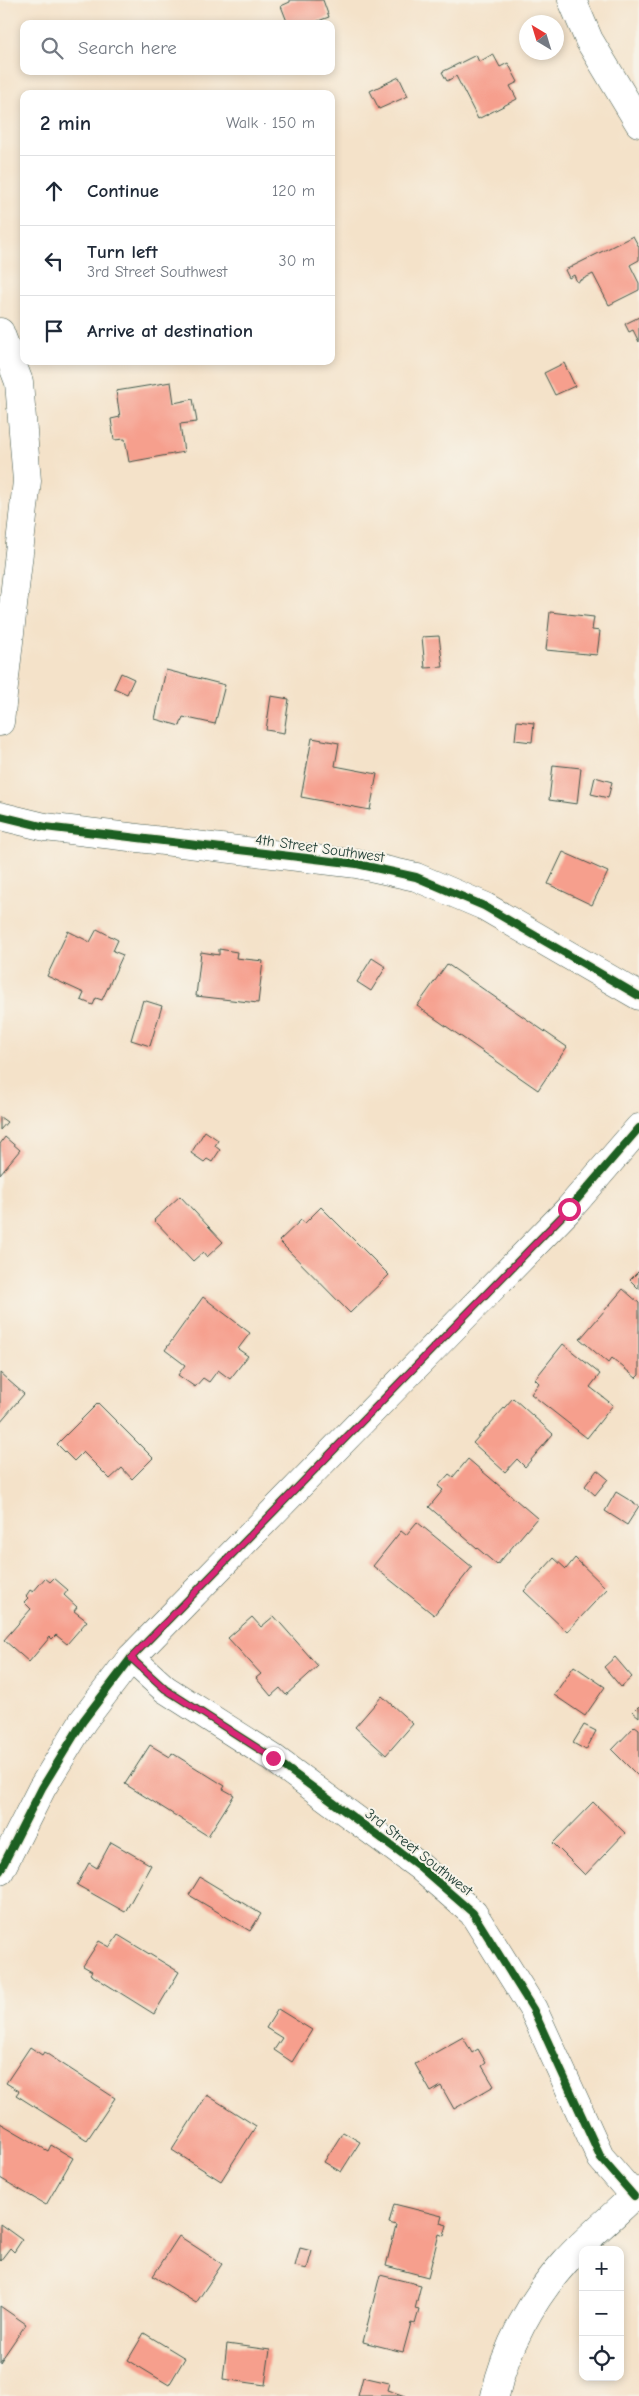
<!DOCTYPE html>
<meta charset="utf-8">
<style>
:root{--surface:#fff;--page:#f6f6f7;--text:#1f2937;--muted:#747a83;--line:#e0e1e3}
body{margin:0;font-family:"Comic Neue",sans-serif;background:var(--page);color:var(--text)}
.controls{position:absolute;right:15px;bottom:15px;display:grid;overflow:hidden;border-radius:10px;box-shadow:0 2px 8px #0003}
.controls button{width:45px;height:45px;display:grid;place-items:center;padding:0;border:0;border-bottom:1px solid var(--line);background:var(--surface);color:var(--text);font:25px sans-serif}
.compass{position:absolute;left:519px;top:15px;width:45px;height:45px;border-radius:50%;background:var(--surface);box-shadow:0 2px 8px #0003;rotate:322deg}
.stop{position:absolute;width:15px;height:15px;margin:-11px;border:4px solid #db2777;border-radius:50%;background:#fff}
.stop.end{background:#db2777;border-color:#fff;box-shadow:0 1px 5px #0008}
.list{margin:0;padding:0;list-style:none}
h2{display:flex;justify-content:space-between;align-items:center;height:65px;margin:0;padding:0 20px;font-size:21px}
h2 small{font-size:16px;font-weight:400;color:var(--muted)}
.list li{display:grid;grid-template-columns:32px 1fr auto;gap:15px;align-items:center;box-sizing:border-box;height:70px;padding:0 20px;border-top:1px solid var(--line)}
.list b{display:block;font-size:19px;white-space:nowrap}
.list p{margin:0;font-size:16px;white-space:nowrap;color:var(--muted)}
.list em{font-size:16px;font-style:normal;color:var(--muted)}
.icon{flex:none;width:28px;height:28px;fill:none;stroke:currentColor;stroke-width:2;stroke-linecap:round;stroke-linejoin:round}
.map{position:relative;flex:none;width:639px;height:2396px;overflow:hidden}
.search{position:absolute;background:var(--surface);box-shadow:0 2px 8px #0003;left:20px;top:20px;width:315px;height:55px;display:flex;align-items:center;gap:12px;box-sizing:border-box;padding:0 18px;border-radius:10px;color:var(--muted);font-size:19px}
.panel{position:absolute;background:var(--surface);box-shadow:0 2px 8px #0003;left:20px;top:90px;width:315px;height:275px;border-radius:10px}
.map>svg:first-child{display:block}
.building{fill:#f69f8d}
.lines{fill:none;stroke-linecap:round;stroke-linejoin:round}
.minor-casing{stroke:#3f564a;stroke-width:29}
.minor{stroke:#fff;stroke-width:28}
.cycleway-casing{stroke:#f7f3e8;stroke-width:11}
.cycleway{stroke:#1b5e20;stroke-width:8}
.route{stroke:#db2777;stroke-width:6}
.labels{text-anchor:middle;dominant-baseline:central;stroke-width:4;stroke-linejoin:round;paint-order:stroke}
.street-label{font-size:15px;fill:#1f3d34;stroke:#f7f3e8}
</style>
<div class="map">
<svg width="639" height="2396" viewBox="0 0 639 2396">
<rect width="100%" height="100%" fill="#f7f3e8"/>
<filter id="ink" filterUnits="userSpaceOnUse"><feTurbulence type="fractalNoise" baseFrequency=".02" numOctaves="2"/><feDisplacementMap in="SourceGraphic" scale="10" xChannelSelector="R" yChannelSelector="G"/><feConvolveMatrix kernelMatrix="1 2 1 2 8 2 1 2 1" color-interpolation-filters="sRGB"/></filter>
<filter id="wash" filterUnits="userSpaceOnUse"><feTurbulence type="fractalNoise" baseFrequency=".0096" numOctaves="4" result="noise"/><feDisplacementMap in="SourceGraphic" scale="20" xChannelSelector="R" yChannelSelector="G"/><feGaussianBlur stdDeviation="1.12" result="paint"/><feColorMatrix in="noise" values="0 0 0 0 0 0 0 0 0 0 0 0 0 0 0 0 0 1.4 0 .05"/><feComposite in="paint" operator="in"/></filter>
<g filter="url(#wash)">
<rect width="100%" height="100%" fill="#f4e2c9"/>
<g id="blocks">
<g class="building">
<polygon points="290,0 323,0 329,17 310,24 288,24 281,6 290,2"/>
<polygon points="493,54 500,67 508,63 518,82 510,86 517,99 478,119 456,76 447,81 442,72 476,55 479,62"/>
<polygon points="399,77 408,96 379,109 370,91"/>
<polygon points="633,236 639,247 639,260 630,265 639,283 639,290 609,305 593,274 577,282 574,275 569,278 565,270"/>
<polygon points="639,317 639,342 633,330 629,332 625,324"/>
<polygon points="564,363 575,386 555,395 544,373"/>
<polygon points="171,382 174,403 193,399 197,422 180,424 184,452 129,462 125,439 114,440 111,419 120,417 116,391"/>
<polygon points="550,612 594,617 592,630 600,631 597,655 546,650"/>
<polygon points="439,636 443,667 425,668 422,637"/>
<polygon points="166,670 225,685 215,724 183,717 180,726 155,719"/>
<polygon points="121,673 134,679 127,694 114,688"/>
<polygon points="271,696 289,699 284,733 266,730"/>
<polygon points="517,721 534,723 532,742 515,740"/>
<polygon points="312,738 339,743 335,766 377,774 370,810 301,797"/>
<polygon points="553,765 581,768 577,804 549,800"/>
<polygon points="595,777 612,782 608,798 591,794"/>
<polygon points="563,852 608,872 592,905 548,884"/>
<polygon points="97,929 118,940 113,951 123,955 102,1000 96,998 93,1005 81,1000 84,993 47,976 68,931 90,942"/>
<polygon points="219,949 237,952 236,958 263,961 258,1003 196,996 201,952 219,955"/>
<polygon points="372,958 386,967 371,991 357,982"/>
<polygon points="447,964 567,1047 538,1090 417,1006"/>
<polygon points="143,1000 162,1006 150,1046 131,1040"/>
<polygon points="0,1117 7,1122 0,1130"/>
<polygon points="205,1131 218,1140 215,1146 220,1150 212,1162 207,1159 204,1162 191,1153"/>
<polygon points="5,1137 20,1150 0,1174 0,1144"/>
<polygon points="180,1196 223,1242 207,1257 203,1252 193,1261 154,1220"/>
<polygon points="321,1207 389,1275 350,1313 279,1241 301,1220 305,1223"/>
<polygon points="639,1271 639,1289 630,1280"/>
<polygon points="623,1289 639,1303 639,1375 636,1378 612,1358 608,1363 580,1339"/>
<polygon points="203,1297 250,1333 238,1349 248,1356 230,1379 218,1370 209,1382 203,1378 195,1387 178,1375 185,1365 165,1350"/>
<polygon points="563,1344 600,1374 590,1387 613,1405 587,1438 531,1394 539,1383 535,1379"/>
<polygon points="0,1373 24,1394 0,1422"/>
<polygon points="513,1398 553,1434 525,1467 517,1459 505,1472 473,1443"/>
<polygon points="98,1403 153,1458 132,1479 122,1468 110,1479 83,1452 74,1461 57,1444"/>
<polygon points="468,1459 537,1518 497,1565 429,1507 443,1490 438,1486 449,1474 453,1477"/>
<polygon points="597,1470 608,1479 595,1495 585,1486"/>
<polygon points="616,1492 639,1506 627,1525 605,1511"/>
<polygon points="417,1522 472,1567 434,1615 373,1566 401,1531 406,1535"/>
<polygon points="554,1558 566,1569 575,1558 607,1589 567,1632 524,1591"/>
<polygon points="45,1578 50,1582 54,1578 68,1590 64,1595 77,1607 74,1611 87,1621 67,1644 56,1635 52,1639 50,1637 29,1662 4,1640 31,1609 24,1602 28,1598 26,1596 30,1590 33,1592"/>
<polygon points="274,1616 318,1666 286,1695 280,1688 271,1696 256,1678 261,1674 228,1638 252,1617 261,1627"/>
<polygon points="615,1657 632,1677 621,1687 604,1667"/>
<polygon points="574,1666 605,1687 585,1716 554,1695"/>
<polygon points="382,1696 413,1724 386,1755 355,1727"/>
<polygon points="639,1706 639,1717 633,1712"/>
<polygon points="584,1725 596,1731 586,1750 573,1743"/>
<polygon points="635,1726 639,1729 639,1777 612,1750"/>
<polygon points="150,1745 170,1757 172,1753 225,1786 223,1789 234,1795 208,1836 125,1784"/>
<polygon points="593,1802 625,1833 585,1875 553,1843"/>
<polygon points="111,1842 151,1865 125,1912 77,1885 89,1863 97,1868"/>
<polygon points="200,1877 261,1914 250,1931 189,1895"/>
<polygon points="118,1935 179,1972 154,2014 90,1974 92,1971 83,1966 99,1941 110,1947"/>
<polygon points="278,2009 312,2030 292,2062 274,2050 282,2038 266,2028"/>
<polygon points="463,2037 472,2053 478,2049 486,2063 482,2066 494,2086 454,2109 441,2086 431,2092 415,2064"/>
<polygon points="30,2047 42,2055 44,2052 115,2098 87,2140 16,2095 19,2091 6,2083"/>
<polygon points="207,2095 256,2126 221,2181 172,2150"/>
<polygon points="0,2123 48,2151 51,2145 73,2158 46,2205 0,2178"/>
<polygon points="343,2132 360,2142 341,2172 324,2162"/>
<polygon points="394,2204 442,2216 440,2223 447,2225 444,2236 439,2234 428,2277 386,2266 396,2225 389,2223"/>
<polygon points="0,2224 22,2240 14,2252 10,2248 0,2261"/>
<polygon points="179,2236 222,2264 196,2303 153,2276"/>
<polygon points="300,2248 312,2251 307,2269 295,2266"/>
<polygon points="380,2275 421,2285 415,2309 419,2310 415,2324 411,2323 403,2352 363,2342"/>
<polygon points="0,2306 26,2324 0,2362"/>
<polygon points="144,2333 185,2358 169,2385 128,2360"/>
<polygon points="227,2344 270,2350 265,2385 223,2379"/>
<polygon points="363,2377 389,2383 387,2390 405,2396 358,2396"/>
</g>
</g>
</g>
<g filter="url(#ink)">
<use href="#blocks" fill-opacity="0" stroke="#3f564a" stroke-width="1"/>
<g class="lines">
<g class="minor-casing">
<g id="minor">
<polyline points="572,0 589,40 639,123"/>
<polyline points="0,332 19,382 27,481 0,722"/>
<polyline points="0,816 45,827 357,864 416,877 484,906 639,996"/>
<polyline points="131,1658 165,1689 273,1758 419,1866 473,1913 533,2009 601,2158 634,2196"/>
<polyline points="0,1871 42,1788 83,1721 131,1658 569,1209 639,1128"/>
<path d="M495 2396C505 2348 532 2299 565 2262 587 2237 615 2215 639 2191"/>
</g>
</g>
<use href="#minor" class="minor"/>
<g class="cycleway-casing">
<g id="cycleway">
<polyline points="0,816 45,827 357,864 416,877 484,906 639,996"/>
<polyline points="131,1658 165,1689 273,1758 419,1866 473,1913 533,2009 601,2158 634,2196"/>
<polyline points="0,1871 42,1788 83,1721 131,1658 569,1209 639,1128"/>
</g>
</g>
<use href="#cycleway" class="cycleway"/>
</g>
</g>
<g class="lines" filter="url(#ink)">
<polyline class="route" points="273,1758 165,1689 131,1658 569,1209"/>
</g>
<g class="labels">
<g class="street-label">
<text transform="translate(320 848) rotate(8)">4th Street Southwest</text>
<text transform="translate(419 1852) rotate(38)">3rd Street Southwest</text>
</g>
</g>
</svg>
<div class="controls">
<button>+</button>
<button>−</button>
<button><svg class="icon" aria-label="locate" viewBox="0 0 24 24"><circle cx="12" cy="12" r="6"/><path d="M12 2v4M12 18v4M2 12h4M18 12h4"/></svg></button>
</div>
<svg class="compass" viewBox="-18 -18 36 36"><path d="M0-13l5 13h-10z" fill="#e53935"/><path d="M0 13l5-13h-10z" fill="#747a83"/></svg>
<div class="stop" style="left:569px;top:1209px"></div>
<div class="stop end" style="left:273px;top:1758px"></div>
<div class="search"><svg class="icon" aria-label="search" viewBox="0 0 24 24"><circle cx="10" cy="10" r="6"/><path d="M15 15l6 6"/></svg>Search here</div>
<section class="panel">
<h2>2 min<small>Walk · 150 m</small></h2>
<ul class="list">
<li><svg class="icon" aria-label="ahead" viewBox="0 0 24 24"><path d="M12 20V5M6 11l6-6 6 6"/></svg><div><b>Continue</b></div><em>120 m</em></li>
<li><svg class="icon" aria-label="left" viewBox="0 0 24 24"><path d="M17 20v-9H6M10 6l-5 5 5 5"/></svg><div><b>Turn left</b><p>3rd Street Southwest</p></div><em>30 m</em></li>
<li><svg class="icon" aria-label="arrive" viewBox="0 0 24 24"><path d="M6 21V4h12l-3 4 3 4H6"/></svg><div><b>Arrive at destination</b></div></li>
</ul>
</section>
</div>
